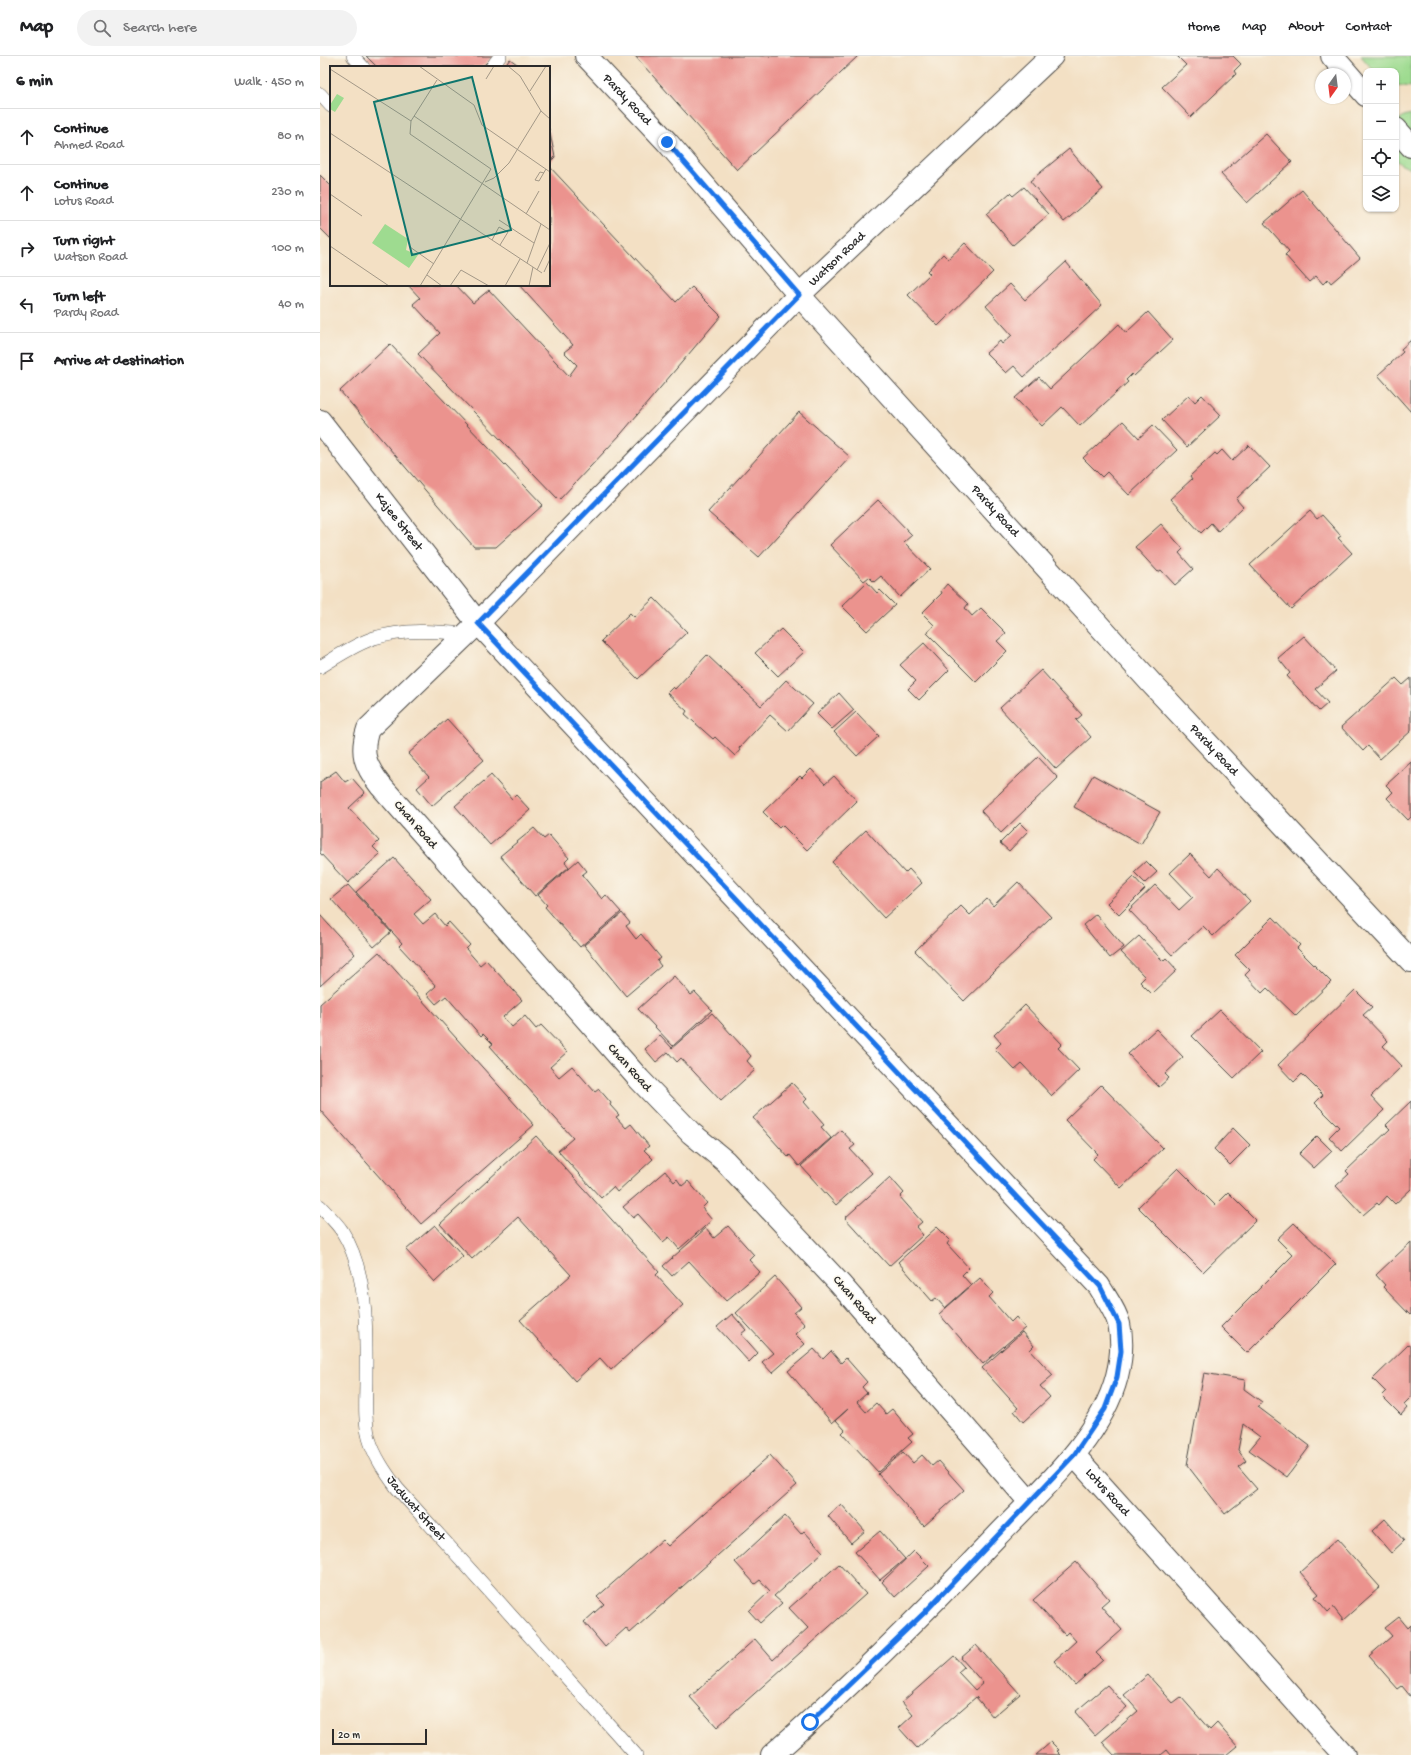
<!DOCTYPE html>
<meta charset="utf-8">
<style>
:root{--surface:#fff;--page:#f2f2f2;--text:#202124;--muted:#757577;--line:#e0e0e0}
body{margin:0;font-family:"Gochi Hand",sans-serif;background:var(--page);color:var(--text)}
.controls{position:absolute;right:12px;top:12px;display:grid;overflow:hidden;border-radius:8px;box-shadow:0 1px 3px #0004}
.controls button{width:36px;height:36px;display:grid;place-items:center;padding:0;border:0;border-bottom:1px solid var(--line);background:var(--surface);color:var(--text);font:20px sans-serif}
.compass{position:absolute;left:995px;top:12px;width:36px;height:36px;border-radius:50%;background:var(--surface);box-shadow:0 1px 3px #0004;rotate:194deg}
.scale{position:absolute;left:12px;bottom:10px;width:95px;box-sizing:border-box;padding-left:4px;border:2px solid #2b2b2b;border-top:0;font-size:11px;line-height:14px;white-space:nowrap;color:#2b2b2b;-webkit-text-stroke:3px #fbf7ec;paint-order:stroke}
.stop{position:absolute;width:12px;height:12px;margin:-9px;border:3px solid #1a73e8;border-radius:50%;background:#fff}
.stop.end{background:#1a73e8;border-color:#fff;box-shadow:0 1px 4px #0008}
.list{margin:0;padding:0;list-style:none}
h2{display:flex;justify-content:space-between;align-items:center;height:52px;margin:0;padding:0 16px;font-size:17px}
h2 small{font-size:13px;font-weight:400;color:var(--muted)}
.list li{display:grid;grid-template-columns:26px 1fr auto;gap:12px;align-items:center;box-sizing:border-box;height:56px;padding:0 16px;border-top:1px solid var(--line)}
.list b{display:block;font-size:15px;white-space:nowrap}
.list p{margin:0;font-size:13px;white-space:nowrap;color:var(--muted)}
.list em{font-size:13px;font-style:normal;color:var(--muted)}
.icon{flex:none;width:22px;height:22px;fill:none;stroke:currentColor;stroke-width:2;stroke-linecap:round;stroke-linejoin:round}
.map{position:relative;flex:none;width:1091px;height:1699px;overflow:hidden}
header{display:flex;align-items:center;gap:24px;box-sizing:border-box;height:56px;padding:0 20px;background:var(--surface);border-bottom:1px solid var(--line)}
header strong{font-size:19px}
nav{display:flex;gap:22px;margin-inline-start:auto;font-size:14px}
.search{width:280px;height:36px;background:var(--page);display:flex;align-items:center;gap:10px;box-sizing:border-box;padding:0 14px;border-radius:22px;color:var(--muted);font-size:15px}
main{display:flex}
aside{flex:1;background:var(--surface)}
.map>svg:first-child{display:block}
.green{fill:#9edb90;stroke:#64835e}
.building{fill:#eb938e}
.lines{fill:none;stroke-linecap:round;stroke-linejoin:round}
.service-casing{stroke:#494642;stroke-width:14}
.minor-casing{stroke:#494642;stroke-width:24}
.service{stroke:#fff;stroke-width:13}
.minor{stroke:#fff;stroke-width:22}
.route{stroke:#1a73e8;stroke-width:5}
.labels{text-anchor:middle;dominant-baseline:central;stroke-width:3;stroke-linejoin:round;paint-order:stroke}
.street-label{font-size:13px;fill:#2b2b2b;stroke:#fbf7ec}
.inset-road{fill:none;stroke:#a39887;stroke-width:1}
.view{fill:#0f766e;fill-opacity:0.15;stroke:#0f766e;stroke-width:2}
.inset-edge{fill:none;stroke:#2b2b2b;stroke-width:2}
</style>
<header>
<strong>Map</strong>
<div class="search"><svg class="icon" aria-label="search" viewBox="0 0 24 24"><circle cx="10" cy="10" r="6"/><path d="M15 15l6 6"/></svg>Search here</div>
<nav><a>Home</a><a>Map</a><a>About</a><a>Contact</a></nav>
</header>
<main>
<aside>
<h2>6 min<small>Walk · 450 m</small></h2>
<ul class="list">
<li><svg class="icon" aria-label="ahead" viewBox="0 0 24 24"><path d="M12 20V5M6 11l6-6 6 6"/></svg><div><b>Continue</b><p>Ahmed Road</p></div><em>80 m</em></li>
<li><svg class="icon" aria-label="ahead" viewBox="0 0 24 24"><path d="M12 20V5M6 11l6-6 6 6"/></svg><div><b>Continue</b><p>Lotus Road</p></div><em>230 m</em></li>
<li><svg class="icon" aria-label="right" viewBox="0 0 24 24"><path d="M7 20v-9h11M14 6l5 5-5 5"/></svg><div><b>Turn right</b><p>Watson Road</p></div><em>100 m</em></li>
<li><svg class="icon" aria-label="left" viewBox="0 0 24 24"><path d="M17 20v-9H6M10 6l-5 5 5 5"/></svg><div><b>Turn left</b><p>Pardy Road</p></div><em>40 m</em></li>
<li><svg class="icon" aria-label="arrive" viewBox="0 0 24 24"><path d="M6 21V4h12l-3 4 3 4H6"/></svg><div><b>Arrive at destination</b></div></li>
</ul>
</aside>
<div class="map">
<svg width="1091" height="1699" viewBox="0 0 1091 1699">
<rect width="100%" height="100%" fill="#fbf7ec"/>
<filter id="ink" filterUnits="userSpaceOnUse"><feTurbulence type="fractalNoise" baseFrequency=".025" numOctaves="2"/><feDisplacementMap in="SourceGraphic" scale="8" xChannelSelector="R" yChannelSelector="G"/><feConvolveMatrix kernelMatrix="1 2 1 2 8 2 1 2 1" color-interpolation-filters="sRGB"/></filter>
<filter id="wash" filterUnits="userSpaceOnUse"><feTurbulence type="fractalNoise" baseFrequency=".012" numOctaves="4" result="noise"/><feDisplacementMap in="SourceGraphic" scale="16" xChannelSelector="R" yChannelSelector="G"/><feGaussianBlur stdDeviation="0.9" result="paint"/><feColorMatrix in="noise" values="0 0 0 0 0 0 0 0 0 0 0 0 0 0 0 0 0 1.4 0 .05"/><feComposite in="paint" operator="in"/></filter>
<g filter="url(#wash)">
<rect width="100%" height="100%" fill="#f3e0c4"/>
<g class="green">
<polygon points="1041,0 1091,0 1091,31 1076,29 1076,15 1054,15"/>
<polygon points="1091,58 1091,113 1082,109 1076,104 1076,66 1084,60"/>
</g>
<g id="blocks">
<g class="building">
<polygon points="46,0 173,0 162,11 57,11"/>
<polygon points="315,0 538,0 417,114"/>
<polygon points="857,0 913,0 921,8 914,15 916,18 871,61 842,31 866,9"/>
<polygon points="190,3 201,11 184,11"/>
<polygon points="229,73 235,101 229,107"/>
<polygon points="946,78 972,106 927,147 901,118"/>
<polygon points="749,93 783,133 744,166 710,125"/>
<polygon points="229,110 356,246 372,231 401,260 301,378 239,444 98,298 120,277 93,248 100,242 88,229 136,229 153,247 169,234 249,320 257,309 244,296 253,289 199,229 229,229"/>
<polygon points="0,119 11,130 11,183 0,172"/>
<polygon points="704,131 729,158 693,189 666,158 690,137 693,140"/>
<polygon points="982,134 1040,202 1011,227 1008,223 1003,228 996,220 989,226 965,199 969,195 944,167"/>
<polygon points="645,187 673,216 618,270 588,239 610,218 607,215 623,198 628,203"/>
<polygon points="746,206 782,249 704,321 694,310 686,317 666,297 680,285 682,288 692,279 666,250 690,228 705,244"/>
<polygon points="828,256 853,284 814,320 812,318 806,324 808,326 760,370 742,351 722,370 695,342 719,321 730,333 799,268 806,277"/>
<polygon points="1091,284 1091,356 1058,319 1083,296 1081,293"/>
<polygon points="70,288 223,449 176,491 154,491 20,335"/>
<polygon points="869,339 875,346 882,339 901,359 867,391 842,364"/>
<polygon points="479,356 530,401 439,501 388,456"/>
<polygon points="803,365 819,382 833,369 857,394 809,439 787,416 782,421 763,402"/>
<polygon points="929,389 950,411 916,443 923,451 898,475 891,467 881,477 850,443 872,423 870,420 895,397 897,399 902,394 912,405"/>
<polygon points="558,444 592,479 584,486 610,513 580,541 561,520 554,526 549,521 544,525 510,489"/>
<polygon points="990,455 997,463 1002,459 1021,480 1018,482 1032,497 971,553 930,509"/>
<polygon points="841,468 863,493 859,497 873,513 855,529 841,514 838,516 815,491"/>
<polygon points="547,526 557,537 560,534 575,549 547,575 522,550"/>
<polygon points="627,528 648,548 645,552 652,560 661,552 686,577 677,585 687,595 656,626 607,577 614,569 602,557 622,537 621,535"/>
<polygon points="334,542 367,576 318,623 281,585 310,557 314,561"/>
<polygon points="461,573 484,596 458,620 435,597"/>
<polygon points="984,580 1016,615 995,633 1008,647 999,655 967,620 970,617 958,602"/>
<polygon points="604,587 629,614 599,644 588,633 596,625 580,609"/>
<polygon points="387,599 441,650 466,624 493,648 468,675 450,659 419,692 420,694 415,700 395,681 393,683 365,658 367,655 347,637 353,631 355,633"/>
<polygon points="721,614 762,659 756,664 771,681 736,713 680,652"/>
<polygon points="1076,622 1083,629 1091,622 1091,675 1060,703 1048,690 1043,695 1021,671"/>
<polygon points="519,637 534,654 512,673 497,658"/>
<polygon points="536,656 559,680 537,700 514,676"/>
<polygon points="127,663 164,704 112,750 97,732 109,721 88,698"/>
<polygon points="718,701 738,722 681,777 661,755"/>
<polygon points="1091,706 1091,761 1088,764 1067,742 1073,736 1066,729"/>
<polygon points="491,713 505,728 514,720 537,745 487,794 462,769 459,772 443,756 480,720 482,722"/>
<polygon points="16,715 25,726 32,722 45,737 29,752 59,785 53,791 60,798 28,827 0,797 0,726"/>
<polygon points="171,719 192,743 196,739 210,754 170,789 135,750"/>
<polygon points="773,719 840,756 821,788 754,751"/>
<polygon points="700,767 708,775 689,795 680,787"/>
<polygon points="214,772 224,783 229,779 249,802 245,806 249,811 215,840 180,800"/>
<polygon points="546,774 585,817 589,813 602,827 564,862 512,806"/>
<polygon points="870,798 891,820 898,812 930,845 893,880 883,870 852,899 809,854 835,829 859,854 873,841 850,817"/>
<polygon points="74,802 111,843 94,858 103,868 115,858 125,870 129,866 150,889 146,893 160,909 166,904 202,944 183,961 192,971 205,960 216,973 221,969 247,996 230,1011 239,1021 252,1010 275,1036 279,1033 291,1047 290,1049 299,1059 296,1061 306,1072 311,1068 329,1090 324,1094 333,1103 297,1136 293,1131 281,1142 238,1095 253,1082 170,990 173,988 163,978 161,980 126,940 116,948 107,938 116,930 79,890 82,887 36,836"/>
<polygon points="258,804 267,815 262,819 282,843 286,839 301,856 260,891 225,851 227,849 218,839"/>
<polygon points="826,805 837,816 825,827 814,816"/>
<polygon points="814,821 825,833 799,859 787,847"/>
<polygon points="698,826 731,861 644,945 595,895 641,850 650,859 667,843 673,850"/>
<polygon points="28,829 71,876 54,891 11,843"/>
<polygon points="302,857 310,867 306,870 316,883 321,878 341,902 337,905 341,910 306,940 264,889"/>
<polygon points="776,858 804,891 790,902 763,869"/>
<polygon points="0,859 35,898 0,930"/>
<polygon points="953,861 980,889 977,892 1011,926 976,960 947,932 942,937 925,919 930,914 915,899"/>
<polygon points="819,880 843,905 846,902 857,914 832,938 820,926 825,921 801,896"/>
<polygon points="59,896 214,1069 101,1168 0,1054 0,948"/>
<polygon points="354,920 371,939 375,936 392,954 353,990 318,953"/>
<polygon points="1035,934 1052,951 1043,959 1068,985 1063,990 1082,1010 1051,1040 1064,1054 1022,1095 1009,1081 1019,1071 995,1047 1003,1039 982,1018 974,1026 958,1009"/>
<polygon points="705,949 742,988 738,992 759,1014 732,1040 702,1008 695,1014 675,993 681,987 674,979"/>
<polygon points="900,954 941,996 914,1022 872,980"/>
<polygon points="392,957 431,1000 427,1005 435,1014 401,1045 361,1002 357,1006 348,996 336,1006 325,993 340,979 352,992"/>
<polygon points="836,973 863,1001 845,1018 849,1022 839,1031 808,998"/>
<polygon points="472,1027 487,1043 484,1046 504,1069 501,1071 511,1082 479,1110 470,1099 468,1101 433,1062"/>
<polygon points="781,1029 843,1092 801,1132 773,1103 778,1098 745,1064"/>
<polygon points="1091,1045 1091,1133 1075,1148 1067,1140 1059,1149 1057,1147 1043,1159 1016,1130 1029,1118 1026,1115 1070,1073 1066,1069"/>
<polygon points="913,1072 930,1089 910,1109 894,1093"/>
<polygon points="521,1074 535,1089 530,1093 552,1117 516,1149 481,1110"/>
<polygon points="216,1080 339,1216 336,1219 363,1249 291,1314 280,1302 255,1325 200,1264 251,1219 198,1161 152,1203 120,1168"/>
<polygon points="997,1080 1012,1095 994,1112 979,1098"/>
<polygon points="858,1112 895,1149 908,1136 936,1164 883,1216 818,1151"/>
<polygon points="345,1115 354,1126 357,1123 362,1130 368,1125 387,1147 382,1152 392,1164 359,1193 349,1181 343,1186 318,1158 313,1162 303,1151"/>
<polygon points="570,1121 584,1137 580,1141 602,1166 596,1171 603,1179 569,1210 525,1162"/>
<polygon points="974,1167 1016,1208 927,1297 901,1271 973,1199 957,1183"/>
<polygon points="115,1169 143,1200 115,1226 86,1194"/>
<polygon points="408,1170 434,1199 429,1204 440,1216 406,1245 369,1205 352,1220 343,1210 386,1172 394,1182"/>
<polygon points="617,1171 630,1184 627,1188 649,1212 642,1219 651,1229 625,1252 616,1242 612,1245 578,1206"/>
<polygon points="1091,1186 1091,1258 1090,1259 1063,1231 1065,1229 1056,1219"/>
<polygon points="455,1221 481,1251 474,1257 485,1269 475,1278 485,1288 452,1317 442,1306 453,1297 416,1257"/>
<polygon points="660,1222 673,1237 669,1241 691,1266 696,1261 705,1272 663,1308 619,1258"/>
<polygon points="412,1258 426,1274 421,1278 438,1297 429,1306 397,1271"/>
<polygon points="702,1276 714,1290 710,1294 733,1319 720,1330 730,1341 703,1366 694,1355 698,1352 662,1312"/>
<polygon points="1088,1289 1091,1291 1091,1341 1084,1348 1087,1352 1081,1359 1062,1340 1066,1336 1053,1323"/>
<polygon points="494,1293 503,1303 511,1295 521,1307 526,1302 547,1326 542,1331 547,1337 537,1346 546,1356 556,1347 566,1358 572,1353 593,1378 588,1382 592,1386 558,1416 522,1377 525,1374 516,1364 528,1353 512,1367 468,1315"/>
<polygon points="884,1317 925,1324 924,1333 942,1346 938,1351 990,1390 967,1421 929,1394 940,1381 923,1368 918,1394 926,1405 918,1411 937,1433 905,1458 867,1409"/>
<polygon points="583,1396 593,1407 602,1399 612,1410 618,1405 644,1434 604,1470 558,1418"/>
<polygon points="450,1399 477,1429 310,1577 306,1572 285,1591 264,1566 284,1548 277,1541 342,1484 348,1490"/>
<polygon points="521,1448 545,1475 531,1487 508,1460"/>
<polygon points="465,1460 481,1478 484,1475 503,1496 454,1540 462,1547 440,1567 429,1555 450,1535 440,1524 435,1528 415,1506"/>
<polygon points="1065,1463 1084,1485 1071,1497 1052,1475"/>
<polygon points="560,1475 585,1503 560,1524 535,1496"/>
<polygon points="1017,1483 1060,1531 1023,1564 1013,1551 1008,1556 995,1541 999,1538 980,1516"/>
<polygon points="594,1495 609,1510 575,1541 562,1526"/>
<polygon points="756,1506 789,1543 781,1550 802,1574 776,1597 783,1604 755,1629 734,1605 756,1585 748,1576 745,1579 713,1544"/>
<polygon points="519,1508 546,1538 397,1671 370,1641 435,1583 453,1604 488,1572 469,1552"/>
<polygon points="1079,1561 1088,1572 1091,1569 1091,1641 1082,1630 1078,1633 1049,1600 1072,1580 1065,1572"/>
<polygon points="656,1589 700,1638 673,1661 656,1641 597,1692 579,1672 593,1659 582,1646 634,1600 644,1611 638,1616 655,1634 663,1627 641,1602"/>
<polygon points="828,1619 853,1647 861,1641 890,1674 897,1667 917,1690 906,1699 851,1699 847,1694 841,1699 794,1699 782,1686 818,1655 804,1639"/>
<polygon points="787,1629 807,1651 775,1679 755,1656"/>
<polygon points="731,1686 739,1694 737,1695 741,1699 716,1699"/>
</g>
</g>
</g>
<g filter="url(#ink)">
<use href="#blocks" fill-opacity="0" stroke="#494642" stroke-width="1"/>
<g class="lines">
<g class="service-casing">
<g id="service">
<polyline points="33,0 43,11"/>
<polyline points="172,11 180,0"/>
<polyline points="0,38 11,50"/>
<path d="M0 611C17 601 35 588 54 582 84 573 115 575 145 578"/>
<path id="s1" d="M0 1150C7 1158 16 1166 22 1175 49 1218 46 1275 46 1324 46 1342 44 1364 49 1382 54 1400 66 1417 77 1432L316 1699"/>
</g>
</g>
<g class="minor-casing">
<g id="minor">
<path id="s2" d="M266 0 347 86 479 239 832 628 1091 905"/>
<polyline points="1012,0 1046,39"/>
<polyline points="1076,73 1091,90"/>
<path id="s3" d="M0 365 158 567 779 1230C786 1242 796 1255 799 1268 803 1285 801 1304 797 1320 781 1383 720 1435 677 1480 605 1556 531 1630 452 1699"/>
<path id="s4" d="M754 1399 1024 1699"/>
<path id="s5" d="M710 1446 520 1228 405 1105 371 1077 319 1023 60 729C45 709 40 697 48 673L158 567 479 239 732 0"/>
</g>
</g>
<use href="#service" class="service"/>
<use href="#minor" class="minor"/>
</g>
</g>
<g class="lines" filter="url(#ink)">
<polyline class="route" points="347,86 479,239 158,567 780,1230 799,1268 801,1295 797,1321 785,1353 754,1399 604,1557 490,1666"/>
</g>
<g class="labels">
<g class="street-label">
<text stroke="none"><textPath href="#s2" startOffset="60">Pardy Road</textPath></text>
<text stroke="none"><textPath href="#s5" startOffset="1693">Watson Road</textPath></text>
<text stroke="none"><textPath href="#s2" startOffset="612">Pardy Road</textPath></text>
<text stroke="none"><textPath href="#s3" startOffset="128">Kajee Street</textPath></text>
<text stroke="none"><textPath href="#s2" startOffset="936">Pardy Road</textPath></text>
<text transform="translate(95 769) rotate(49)">Chan Road</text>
<text transform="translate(309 1012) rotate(48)">Chan Road</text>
<text transform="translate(534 1244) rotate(49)">Chan Road</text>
<text stroke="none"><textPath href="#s4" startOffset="50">Lotus Road</textPath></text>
<text stroke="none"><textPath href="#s1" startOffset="330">Jadwat Street</textPath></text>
</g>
</g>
<g transform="translate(10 10)">
<rect width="220" height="220" fill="#f3e0c4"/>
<path d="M7 28 14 32 5 46 0 43V39ZM55 158 78 173 76 184 88 189 79 202 42 177Z" fill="#9edb90"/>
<path class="inset-road" d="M89 0 144 39 152 59 220 106M178 0 190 10 211 45 220 53M0 3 81 55M156 13 164 0M107 14 81 55 80 68 220 164M200 25 216 0M84 50 161 103 90 220M0 67 212 207M214 107 210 106 205 114 209 115 216 103M155 116 164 112 179 97 211 45M0 128 32 150M196 148 209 125M169 154 204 177M162 174 169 161 178 166 170 179M0 180 59 220M80 181 104 198M197 197 211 158M207 204 220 177M214 206 220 193M97 209 112 220M120 220 131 204 159 220M175 220 190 193M199 220 203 201"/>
<path class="view" d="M142 11 181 164 82 189 44 36Z"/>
<rect width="220" height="220" class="inset-edge"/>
</g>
</svg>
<div class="controls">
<button>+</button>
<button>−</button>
<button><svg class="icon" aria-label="locate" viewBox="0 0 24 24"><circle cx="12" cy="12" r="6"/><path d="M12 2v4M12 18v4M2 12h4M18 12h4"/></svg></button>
<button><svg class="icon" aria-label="layers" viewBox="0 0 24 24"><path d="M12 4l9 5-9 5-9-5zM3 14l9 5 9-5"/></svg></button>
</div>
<svg class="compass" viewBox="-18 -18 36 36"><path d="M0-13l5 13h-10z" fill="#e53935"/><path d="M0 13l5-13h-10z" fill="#757577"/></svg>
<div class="scale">20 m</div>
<div class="stop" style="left:490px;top:1666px"></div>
<div class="stop end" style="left:347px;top:86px"></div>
</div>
</main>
